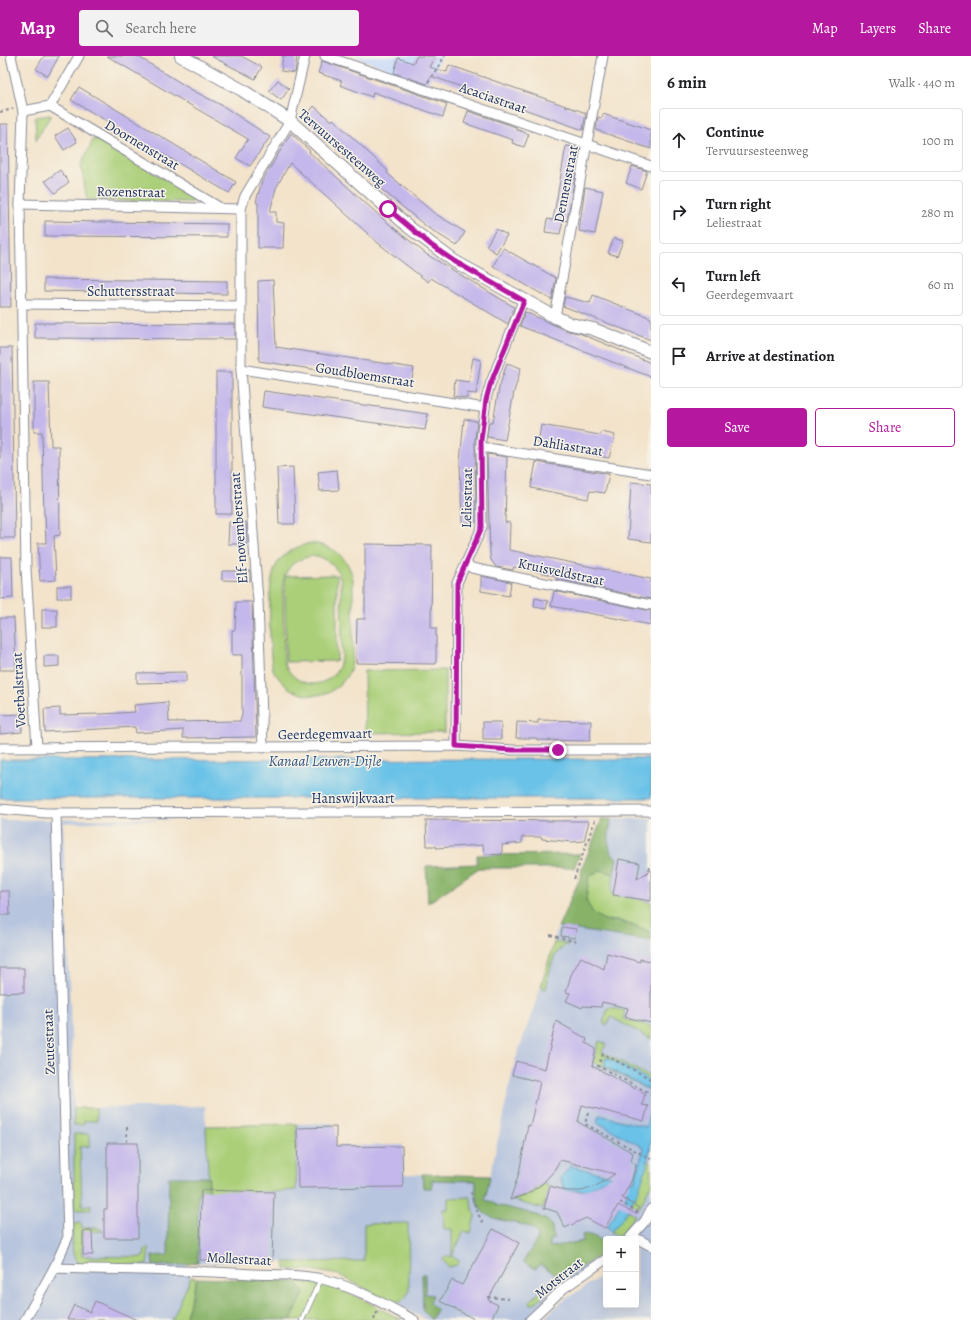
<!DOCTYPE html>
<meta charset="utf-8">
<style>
:root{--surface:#fff;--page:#f2f2f2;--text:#202124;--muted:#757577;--line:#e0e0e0;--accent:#b5179e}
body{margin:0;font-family:Alegreya,serif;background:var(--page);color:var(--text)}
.controls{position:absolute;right:12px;bottom:12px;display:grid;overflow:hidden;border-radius:4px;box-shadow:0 4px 16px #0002}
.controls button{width:36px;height:36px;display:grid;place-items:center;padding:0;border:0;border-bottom:1px solid var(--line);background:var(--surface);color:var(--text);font:20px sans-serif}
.stop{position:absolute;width:12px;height:12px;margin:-9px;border:3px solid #b5179e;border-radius:50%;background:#fff}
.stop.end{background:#b5179e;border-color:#fff;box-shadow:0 1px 4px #0008}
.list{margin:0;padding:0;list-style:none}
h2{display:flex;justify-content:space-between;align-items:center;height:52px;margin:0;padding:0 16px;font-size:17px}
h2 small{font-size:13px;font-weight:400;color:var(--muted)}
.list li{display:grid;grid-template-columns:26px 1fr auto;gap:12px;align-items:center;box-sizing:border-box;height:64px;margin:0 8px 8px;padding:0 8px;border:1px solid var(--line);border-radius:4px}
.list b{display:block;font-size:15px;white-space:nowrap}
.list p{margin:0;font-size:13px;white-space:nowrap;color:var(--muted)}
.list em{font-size:13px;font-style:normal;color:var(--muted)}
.actions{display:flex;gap:8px;padding:12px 16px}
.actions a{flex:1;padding:9px 0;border:1px solid var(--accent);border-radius:4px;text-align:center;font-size:14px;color:var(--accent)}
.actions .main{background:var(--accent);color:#fff}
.icon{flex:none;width:22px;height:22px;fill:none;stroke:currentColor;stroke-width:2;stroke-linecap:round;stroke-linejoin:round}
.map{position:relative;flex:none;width:651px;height:1264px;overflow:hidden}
header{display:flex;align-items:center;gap:24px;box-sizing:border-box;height:56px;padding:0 20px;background:var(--accent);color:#fff}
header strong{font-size:19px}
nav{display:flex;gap:22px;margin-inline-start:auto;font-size:14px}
.search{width:280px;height:36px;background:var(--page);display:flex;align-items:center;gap:10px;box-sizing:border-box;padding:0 14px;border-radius:4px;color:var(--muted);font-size:15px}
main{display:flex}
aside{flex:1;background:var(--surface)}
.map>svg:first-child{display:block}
.built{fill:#cadcf9}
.industrial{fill:#b7c5de}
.green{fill:#aacf78;stroke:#627f6b;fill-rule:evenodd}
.forest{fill:#87b268;stroke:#517063}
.water{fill:#6bc2e8;stroke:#4378a3}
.building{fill:#c4b7eb}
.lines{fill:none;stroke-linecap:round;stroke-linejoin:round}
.lane-casing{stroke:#878994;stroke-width:6}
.street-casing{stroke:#878994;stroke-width:11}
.secondary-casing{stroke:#878994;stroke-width:14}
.path{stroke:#878994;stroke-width:2;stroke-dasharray:3 3;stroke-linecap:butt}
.lane{stroke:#fff;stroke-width:4.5}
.street{stroke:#fff;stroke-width:9}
.secondary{stroke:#fff;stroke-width:12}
.route{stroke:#b5179e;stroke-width:5}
.labels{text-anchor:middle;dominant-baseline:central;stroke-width:3;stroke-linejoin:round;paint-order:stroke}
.street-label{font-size:14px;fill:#1b2f5e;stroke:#f7f3e8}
.water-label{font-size:15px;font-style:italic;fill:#2f5480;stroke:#f7f3e8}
</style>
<header>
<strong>Map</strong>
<div class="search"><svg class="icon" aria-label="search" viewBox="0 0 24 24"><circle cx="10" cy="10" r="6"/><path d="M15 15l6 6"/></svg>Search here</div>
<nav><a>Map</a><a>Layers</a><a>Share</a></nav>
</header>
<main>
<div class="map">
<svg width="651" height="1264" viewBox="0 0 651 1264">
<rect width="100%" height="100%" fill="#f7f3e8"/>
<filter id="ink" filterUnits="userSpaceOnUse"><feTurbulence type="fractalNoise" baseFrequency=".025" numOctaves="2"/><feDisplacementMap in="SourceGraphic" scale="8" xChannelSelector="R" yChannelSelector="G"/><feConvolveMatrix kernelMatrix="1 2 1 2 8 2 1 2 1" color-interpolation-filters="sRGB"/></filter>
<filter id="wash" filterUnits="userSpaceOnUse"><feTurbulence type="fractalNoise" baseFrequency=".012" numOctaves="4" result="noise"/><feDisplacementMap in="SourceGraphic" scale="16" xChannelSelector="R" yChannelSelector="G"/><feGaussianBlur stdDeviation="0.9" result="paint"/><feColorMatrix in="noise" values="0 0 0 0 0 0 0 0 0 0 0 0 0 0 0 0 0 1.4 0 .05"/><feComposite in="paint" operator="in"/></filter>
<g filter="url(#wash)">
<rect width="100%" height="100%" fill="#f3e3ca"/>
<polygon class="built" points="353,0 442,0 436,11 438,11 428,27"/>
<polygon class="industrial" points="224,762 63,767 74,1052 205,1050 206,1070 333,1067 334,1090 403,1089 404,1118 490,1120 515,1005 536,945 558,871 581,820 582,812 602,763 651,762 651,1264 542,1264 560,1247 606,1217 606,1249 636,1249 636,1183 606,1183 606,1198 526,1264 426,1264 393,1247 401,1246 409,1234 407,1167 364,1168 364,1205 187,1207 185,1209 191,1221 172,1264 0,1264 0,764"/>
<g class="green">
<polygon points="51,59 36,84 35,61"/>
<polygon points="94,82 192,139 191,146 87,144 81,109"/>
<path d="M310 487C332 489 348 500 353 523V600C352 607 351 614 347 620 331 646 294 645 278 621 276 619 274 616 273 613 269 604 269 540 271 528 272 522 274 513 277 508 285 495 297 491 310 487ZM318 500C330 505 338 512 341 524L342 602C340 605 340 610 338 613 322 637 293 630 284 606L283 528C285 509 300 500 318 500Z"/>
<polygon points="337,519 337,605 286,606 285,520"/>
<polygon points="445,614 445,676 365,677 364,615"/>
<path d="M600 814 614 818 611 837 651 846V875L648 877 647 874C637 871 627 867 617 864 613 864 609 865 605 864 582 856 585 839 589 820Z"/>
<path d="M554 886 570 888C551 892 550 917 546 933L541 931Z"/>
<polygon points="611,951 625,955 623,963 651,970 651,983 611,961 606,969 603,967 608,952"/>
<polygon points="599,985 606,988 602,996 651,1021 651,1025 607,1001 604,1010 651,1035 593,1006"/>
<polygon points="74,1052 96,1052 97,1065 84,1065 84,1069 74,1069"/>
<polygon points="297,1068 296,1134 274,1136 209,1136 206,1070"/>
<polygon points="74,1078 90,1078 90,1090 80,1091 82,1150 91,1149 91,1154 74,1154"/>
<polygon points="648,1104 651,1106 651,1128 639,1153 630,1148 640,1130"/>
<polygon points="544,1128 550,1131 543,1153 512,1144 525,1140"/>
<polygon points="470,1141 475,1160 471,1177 464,1175 452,1200 460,1206 457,1209 448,1211 443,1204 444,1201 452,1200 452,1173 444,1173 443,1153 448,1153 448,1142"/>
<polygon points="627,1154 635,1159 620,1181 611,1176"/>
<path d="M81 1167 82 1172H99L103 1175 82 1176V1200L144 1201 145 1193H149L147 1209 83 1210C68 1205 73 1181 73 1168Z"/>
<path d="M408 1167 409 1234C406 1243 403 1245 393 1247L339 1219 316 1215 285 1213 284 1206 364 1205V1168Z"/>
<polygon points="558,1220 562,1223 534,1248 531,1248 529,1245"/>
<polygon points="191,1221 197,1222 185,1264 172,1264"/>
<polygon points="296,1225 331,1230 356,1240 402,1264 291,1264 304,1237"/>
</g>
<g class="forest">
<path d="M602 763H611C610 776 604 795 617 802L614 818 600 814 589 820 586 845 594 858 603 863 607 865H618L647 874 648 877 651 875V885L558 871 581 820 582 812Z"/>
<polygon points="580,798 574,812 479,812 428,847 426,810 477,808 477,799"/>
<path d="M422 1118 490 1120 485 1144 493 1146 496 1149C508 1152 543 1158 550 1167 553 1172 553 1178 553 1183L549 1184 550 1191 583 1185 582 1178C593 1179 598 1181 606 1189V1196L562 1223 540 1208 536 1213 523 1206 538 1182C538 1161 487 1172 478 1149 475 1141 476 1133 476 1125L432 1124V1132H423Z"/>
<polygon points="169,1121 209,1121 209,1136 198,1137 198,1206 185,1209 153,1210 152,1200 168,1199"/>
<polygon points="422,1218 425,1218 425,1238 433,1239 430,1247 437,1254 431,1264 423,1254"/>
<polygon points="197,1222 296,1225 304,1237 291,1264 185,1264"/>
</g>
<g class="water">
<polygon points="651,703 651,742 0,742 0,704"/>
<polygon points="606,1001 651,1025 651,1035 604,1010"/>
<path d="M651 1052C651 1063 651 1075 651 1086 648 1117 634 1151 612 1175L607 1171 628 1136 606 1123 588 1134 566 1135 560 1122 571 1110 634 1126 644 1092 597 1066 599 1059 646 1071Z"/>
</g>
<g id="blocks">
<g class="building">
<polygon points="44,0 59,0 48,20 36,13"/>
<polygon points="107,0 137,0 192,34 223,50 270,81 250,110 236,102 248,83"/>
<polygon points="211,0 241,0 262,11 255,23"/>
<polygon points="283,0 297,0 295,17 281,15"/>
<polygon points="417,0 435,0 429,11 447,16 449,9 586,57 583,74 431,20 427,28 394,17 398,2 413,7"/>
<polygon points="322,5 447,48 443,61 373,36 372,41 340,29 342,25 318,17"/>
<polygon points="278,24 289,33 281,44 269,35"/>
<polygon points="79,31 236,126 229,137 71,44"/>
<polygon points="314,50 331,65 333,63 388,115 387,117 434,157 465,176 457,190 427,171 381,133 305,62"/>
<polygon points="468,55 516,71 515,73 529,78 524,91 512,87 513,84 464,67"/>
<polygon points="603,58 651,74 651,93 596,74 598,61 602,62"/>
<polygon points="0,68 8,68 11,251 0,251"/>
<polygon points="68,72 77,86 64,94 55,80"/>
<polygon points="291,77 310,95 309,96 382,162 426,198 514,251 508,268 431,222 428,226 378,187 290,107 276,132 270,156 276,156 276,166 284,167 283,192 258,192 258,147 256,146 262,125"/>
<polygon points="566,90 580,92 567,165 563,164 560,178 545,176 547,163 553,164"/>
<polygon points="632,110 647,115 641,133 626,127"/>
<polygon points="60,114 69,126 55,137 45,125"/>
<polygon points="585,131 603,135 595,178 579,175"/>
<polygon points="45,165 227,168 227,181 45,180"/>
<polygon points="496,173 507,179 496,197 486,190"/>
<polygon points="614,182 623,185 617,200 608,197"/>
<polygon points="503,192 556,222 552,244 493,210"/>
<polygon points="44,223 227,225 227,238 44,235"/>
<polygon points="273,224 276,291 414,312 411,328 259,305 258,225"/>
<polygon points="593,239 651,262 651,284 563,250 565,241 590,247"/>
<polygon points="525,256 568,275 579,277 651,307 651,321 520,270"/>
<polygon points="35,267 235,268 235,283 35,282"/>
<polygon points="0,292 12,292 15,482 0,482"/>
<polygon points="473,302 481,304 476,338 467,337 467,342 453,340 455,324 469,326"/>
<polygon points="507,307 521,312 514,336 505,384 487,381 489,366 493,366 499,332"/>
<rect x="216" y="316" width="16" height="142"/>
<polygon points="34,326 49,326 51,390 59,390 60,479 54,480 56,524 40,525 38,487 46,487 45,459 44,459 42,376 34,376"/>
<polygon points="264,335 428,358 425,374 262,351"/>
<polygon points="464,363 477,365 475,384 476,466 462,467 460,406"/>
<polygon points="541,369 600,379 601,376 615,379 609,402 538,388"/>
<polygon points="487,398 507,401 505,466 510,467 509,494 651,523 651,543 556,523 557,520 534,515 514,511 513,514 496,511 491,504 490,499"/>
<polygon points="536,406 609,418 605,437 590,435 588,443 531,432"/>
<polygon points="293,411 295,468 279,468 277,412"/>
<polygon points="337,414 339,434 320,435 318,416"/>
<polygon points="631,426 651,428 651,486 628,483"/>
<polygon points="229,466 246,466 247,488 228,488"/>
<polygon points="365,488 432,489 431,572 436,572 436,608 356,607 357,563 365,563"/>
<polygon points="0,501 12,501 13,542 0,543"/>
<polygon points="222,515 250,515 250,525 222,524"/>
<polygon points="481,520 511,526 509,540 481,535"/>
<rect x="57" y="530" width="14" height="12"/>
<polygon points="554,535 651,555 651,569 551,550"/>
<polygon points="535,542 548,545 546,553 534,551"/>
<polygon points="236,546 252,546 256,681 183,682 183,674 136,677 135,671 45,676 44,653 60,652 60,659 101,658 135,656 134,649 168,646 169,666 240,665 242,659 242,599 232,599 232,574 235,574"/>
<rect x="42" y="553" width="15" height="18"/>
<polygon points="0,562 14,562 16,614 0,614"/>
<polygon points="44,600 59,600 59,610 44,611"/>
<polygon points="186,616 186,626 137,627 137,617"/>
<polygon points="21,658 22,676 0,678 0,659"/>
<polygon points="538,664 591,665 590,685 537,684 537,682 516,682 517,666 538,667"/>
<rect x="483" y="666" width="18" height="17"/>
<polygon points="426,764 575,765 589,765 584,785 573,786 542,783 542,781 522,781 522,787 502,789 502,799 484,798 483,789 436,792 436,790 427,790"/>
<polygon points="619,803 640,807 637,823 651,814 651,845 613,839"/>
<polygon points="0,835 9,835 10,859 0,859"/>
<polygon points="562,871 576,873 575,882 561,880"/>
<polygon points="607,897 640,906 640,903 651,905 651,967 625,961 628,952 602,946 601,951 583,950 582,952 566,945 570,937 566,936 571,919 581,901 604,913"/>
<polygon points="0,912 24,912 24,936 0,937"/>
<polygon points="556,965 587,983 586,987 596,993 592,1010 645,1038 642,1049 648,1050 644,1065 582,1049 578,1066 633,1097 631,1106 636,1108 632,1124 622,1142 639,1152 636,1158 618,1149 605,1172 586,1162 565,1172 557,1156 544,1152 550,1130 567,1135 582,1135 596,1130 615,1118 560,1104 553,1116 542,1128 526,1139 510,1144 519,1117 528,1069 530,1070 540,1026 512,1019 516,1005 545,1013"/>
<polygon points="336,1071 336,1091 402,1090 403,1131 298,1132 297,1072"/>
<polygon points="107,1087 138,1087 138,1182 104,1182 104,1153 107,1153"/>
<polygon points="201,1134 274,1136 272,1205 200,1204"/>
<polygon points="493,1173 519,1187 488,1244 498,1249 491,1264 476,1264 440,1245 452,1224 462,1229"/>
<polygon points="83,1175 92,1175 93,1199 83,1199"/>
<polygon points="95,1245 137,1264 67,1264 74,1249 90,1256"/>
</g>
</g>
</g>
<g filter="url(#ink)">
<use href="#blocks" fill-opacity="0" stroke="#878994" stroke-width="1"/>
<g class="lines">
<g class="lane-casing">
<polyline id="lane" points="302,1264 321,1223"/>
</g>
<g class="street-casing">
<g id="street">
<polyline points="11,0 23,55 20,148 26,513 37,692"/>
<polyline points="325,0 651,110"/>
<polyline points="50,50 219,151"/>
<polyline points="23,55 50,50 79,0"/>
<polyline points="20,148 241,153"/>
<polyline points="22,248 240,250"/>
<polyline points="555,261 603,0"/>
<polyline points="241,313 485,352"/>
<polyline points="481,391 651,418"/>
<polyline points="466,508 472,512 651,549"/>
<polyline points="456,690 457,527 482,471 481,384 486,343 490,329 523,245"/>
<polyline points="0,692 456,690 512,694 651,694"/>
<polyline points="263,692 258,545 241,313 241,153 245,140 290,65 305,0"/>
<polyline points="0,753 46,757 651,755"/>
<polyline points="632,1180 651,1190"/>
<polyline points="629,1183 645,1165 651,1153"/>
<path d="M54 1212C120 1214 187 1214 252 1218 275 1219 300 1218 322 1223 355 1231 384 1248 414 1264"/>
<polyline points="25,1264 54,1212 68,1181 56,757"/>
<polyline points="530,1264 564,1232 606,1203"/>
</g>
</g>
<g class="secondary-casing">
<polyline id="secondary" points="181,0 242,34 290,65 410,172 454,205 555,261 571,268 593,273 651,296"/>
</g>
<g class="path">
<polyline points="428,26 445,0"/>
<polyline points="0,56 13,53"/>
<polyline points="649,814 651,808"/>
<polyline points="574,823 595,764"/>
<polyline points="550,879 578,886"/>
<polyline points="651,1023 603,998 598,1010 651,1038"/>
<polyline points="588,1057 585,1068 651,1103"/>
<polyline points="127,1071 127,1087"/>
<polyline points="471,1136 478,1158 484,1168"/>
<polyline points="620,1146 639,1157"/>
<polyline points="488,1241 509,1243"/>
<polyline points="374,1264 377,1256"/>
</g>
<use href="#lane" class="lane"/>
<use href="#street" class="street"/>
<use href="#secondary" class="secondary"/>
</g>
</g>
<g class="lines" filter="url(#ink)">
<polyline class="route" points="388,153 431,189 454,205 524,245 490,329 486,344 481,384 482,471 457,527 456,690 512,694 558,694"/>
</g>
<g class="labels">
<g class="street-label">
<text transform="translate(493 42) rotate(19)">Acaciastraat</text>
<text transform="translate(142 89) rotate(31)">Doornenstraat</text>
<text transform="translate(342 92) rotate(41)">Tervuursesteenweg</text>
<text transform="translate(566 128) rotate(-79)">Dennenstraat</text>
<text transform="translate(131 136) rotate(1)">Rozenstraat</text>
<text x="131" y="235">Schuttersstraat</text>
<text transform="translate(365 319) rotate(9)">Goudbloemstraat</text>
<text transform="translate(568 390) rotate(9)">Dahliastraat</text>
<text transform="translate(467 442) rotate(-89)">Leliestraat</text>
<text transform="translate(239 472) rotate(-94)">Elf-novemberstraat</text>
<text transform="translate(561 516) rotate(12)">Kruisveldstraat</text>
<text transform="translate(19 634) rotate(-93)">Voetbalstraat</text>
<text transform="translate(325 678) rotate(-1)">Geerdegemvaart</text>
<text x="353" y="742">Hanswijkvaart</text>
<text transform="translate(49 986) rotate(-92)">Zeutestraat</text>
<text transform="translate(239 1203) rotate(3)">Mollestraat</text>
<text transform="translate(559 1222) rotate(-38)">Motstraat</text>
</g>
<g class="water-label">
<text x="325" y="705">Kanaal Leuven-Dijle</text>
</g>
</g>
</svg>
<div class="controls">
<button>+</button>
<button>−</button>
</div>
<div class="stop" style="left:388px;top:153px"></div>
<div class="stop end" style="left:558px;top:694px"></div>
</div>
<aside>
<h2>6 min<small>Walk · 440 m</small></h2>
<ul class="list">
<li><svg class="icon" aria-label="ahead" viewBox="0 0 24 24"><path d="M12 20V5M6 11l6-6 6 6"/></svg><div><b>Continue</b><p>Tervuursesteenweg</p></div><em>100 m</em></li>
<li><svg class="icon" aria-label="right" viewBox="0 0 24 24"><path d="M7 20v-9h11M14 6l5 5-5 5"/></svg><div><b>Turn right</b><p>Leliestraat</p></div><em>280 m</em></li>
<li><svg class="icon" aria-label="left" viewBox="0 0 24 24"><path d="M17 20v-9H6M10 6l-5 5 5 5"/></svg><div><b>Turn left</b><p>Geerdegemvaart</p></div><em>60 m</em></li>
<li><svg class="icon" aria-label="arrive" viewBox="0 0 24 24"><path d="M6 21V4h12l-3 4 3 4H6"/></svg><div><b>Arrive at destination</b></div></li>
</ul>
<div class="actions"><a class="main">Save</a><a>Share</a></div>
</aside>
</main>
